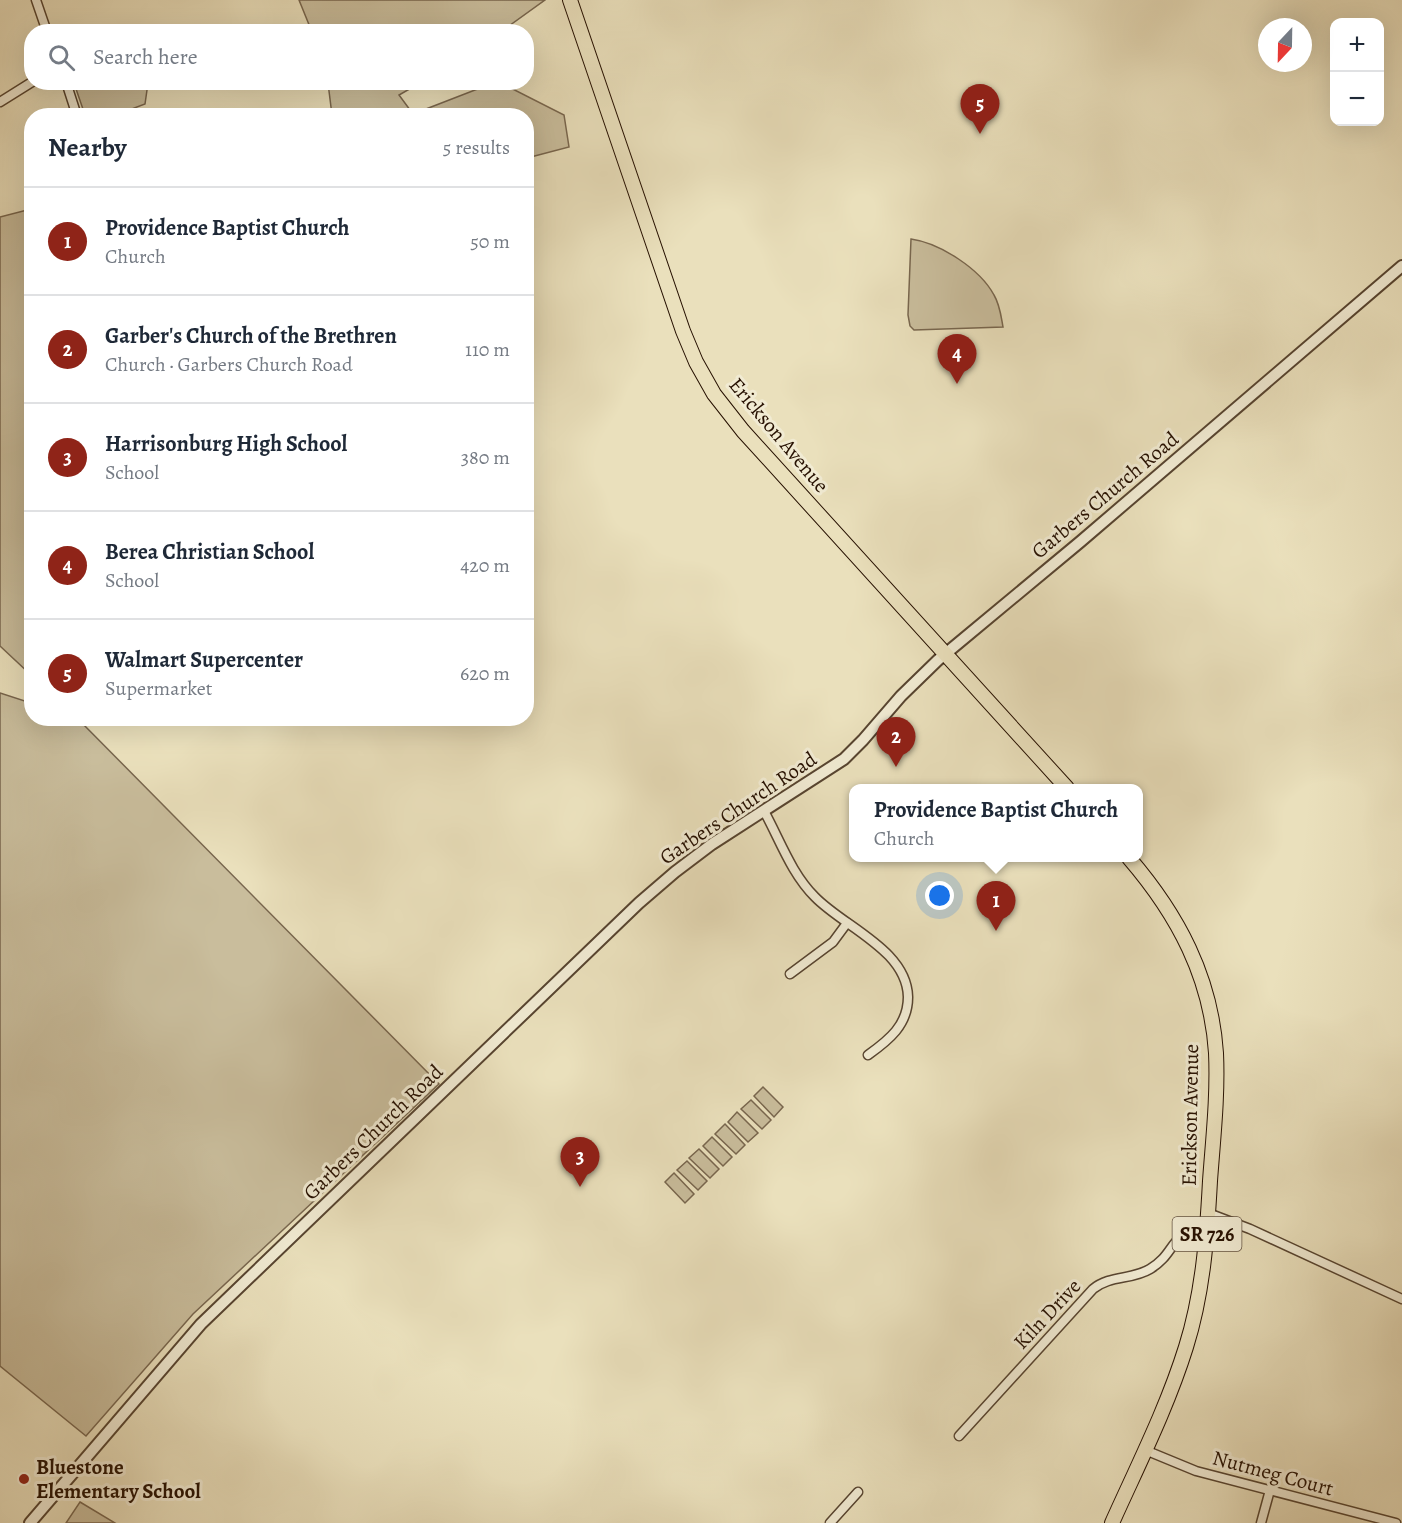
<!DOCTYPE html>
<meta charset="utf-8">
<style>
:root{--surface:#fff;--page:#f6f6f7;--text:#1f2937;--muted:#747a83;--line:#e0e1e3;--accent:#8f2418}
body{margin:0;font-family:Alegreya,serif;background:var(--page);color:var(--text)}
.controls{position:absolute;right:18px;top:18px;display:grid;overflow:hidden;border-radius:12px;box-shadow:0 6px 24px #0002}
.controls button{width:54px;height:54px;display:grid;place-items:center;padding:0;border:0;border-bottom:2px solid var(--line);background:var(--surface);color:var(--text);font:30px sans-serif}
.compass{position:absolute;left:1258px;top:18px;width:54px;height:54px;border-radius:50%;background:var(--surface);box-shadow:0 6px 24px #0002;rotate:202deg}
.you{position:absolute;left:940px;top:896px;width:21px;height:21px;margin:-15px;border:4px solid #fff;border-radius:50%;background:#1a73e8;box-shadow:0 0 0 9px #1a73e833}
.badge{display:grid;place-items:center;width:39px;height:39px;border-radius:50%;background:var(--accent);color:#fff;font-size:20px;font-weight:700}
.pin{position:absolute;translate:-50% -50px;filter:drop-shadow(0 2px 3px #0008)}
.pin::after{content:'';position:absolute;top:32px;width:21px;height:18px;background:inherit;clip-path:polygon(0 0,100% 0,50% 100%)}
.popup{position:absolute;left:849px;top:784px;width:294px;height:78px;box-sizing:border-box;display:grid;place-content:center;border-radius:12px;background:var(--surface);filter:drop-shadow(0 2px 4px #0005);font-size:20px;white-space:nowrap;color:var(--muted)}
.popup b{font-size:22px;color:var(--text)}
.popup::after{content:'';position:absolute;left:50%;top:100%;margin-left:-12px;border:12px solid transparent;border-top-color:var(--surface)}
.list{margin:0;padding:0;list-style:none}
h2{display:flex;justify-content:space-between;align-items:center;height:78px;margin:0;padding:0 24px;font-size:26px}
h2 small{font-size:20px;font-weight:400;color:var(--muted)}
.list li{display:grid;grid-template-columns:39px 1fr auto;gap:18px;align-items:center;box-sizing:border-box;height:108px;padding:0 24px;border-top:2px solid var(--line)}
.list b{display:block;font-size:22px;white-space:nowrap}
.list p{margin:0;font-size:20px;white-space:nowrap;color:var(--muted)}
.list em{font-size:20px;font-style:normal;color:var(--muted)}
.icon{flex:none;width:33px;height:33px;fill:none;stroke:currentColor;stroke-width:2;stroke-linecap:round;stroke-linejoin:round}
.map{position:relative;flex:none;width:1402px;height:1523px;overflow:hidden}
.search{position:absolute;background:var(--surface);box-shadow:0 6px 24px #0002;left:24px;top:24px;width:510px;height:66px;display:flex;align-items:center;gap:15px;box-sizing:border-box;padding:0 21px;border-radius:24px;color:var(--muted);font-size:22px}
.panel{position:absolute;background:var(--surface);box-shadow:0 6px 24px #0002;left:24px;top:108px;width:510px;height:618px;border-radius:24px}
.map>svg:first-child{display:block}
.green{fill:#c9bd9c;stroke:#78664e;stroke-width:1.5}
.lines{fill:none;stroke-linecap:round;stroke-linejoin:round}
.minor-casing{stroke:#574430;stroke-width:11}
.tertiary-casing{stroke:#574430;stroke-width:14}
.primary-casing{stroke:#261001;stroke-width:16}
.minor{stroke:#f1ebd3;stroke-width:8}
.tertiary{stroke:#f1ebd3;stroke-width:10}
.primary{stroke:#eae0bc;stroke-width:14}
.poi-dot{fill:#8f2418;stroke:#f1ebd3;stroke-width:2}
.labels{text-anchor:middle;dominant-baseline:central;stroke-width:6;stroke-linejoin:round;paint-order:stroke}
.shield{fill:#f1ebd3;stroke:#635240;stroke-width:1.5}
.shield-label{font-size:20px;font-weight:bold;fill:#261001}
.street-label{font-size:21px;fill:#261001;stroke:#f1ebd3}
.poi-label{font-size:21px;font-weight:bold;fill:#261001;stroke:#f1ebd3;text-anchor:start}
</style>
<div class="map">
<svg width="1402" height="1523" viewBox="0 0 1402 1523">
<rect width="100%" height="100%" fill="#eae0bc"/>
<filter id="stains"><feTurbulence type="fractalNoise" baseFrequency=".00333" numOctaves="4"/><feColorMatrix values="0 0 0 0 .2 0 0 0 0 .09 0 0 0 0 .02 0 0 0 .5 -.17"/></filter>
<radialGradient id="worn" r=".72"><stop offset=".6" stop-color="#630" stop-opacity="0"/><stop offset="1" stop-color="#630" stop-opacity=".3"/></radialGradient>
<g class="green">
<polygon points="299,0 545,0 502,31 312,32"/>
<polygon points="76,83 148,83 145,104 116,115 85,115 75,86"/>
<polygon points="328,83 420,83 399,95 413,114 493,83 501,83 564,115 569,147 527,158 526,116 332,115"/>
<polygon points="31,209 32,209 31,675 0,646 0,217"/>
<path d="M911 239C940 243 980 269 994 295 1000 305 1001 316 1003 327L914 330 910 326 908 315Z"/>
<polygon points="0,693 31,703 32,718 78,719 439,1084 193,1314 86,1436 0,1366"/>
<polygon points="763,1087 783,1107 774,1117 754,1096"/>
<polygon points="751,1100 771,1120 762,1129 741,1109"/>
<polygon points="737,1112 758,1133 748,1142 728,1122"/>
<polygon points="725,1124 745,1145 736,1154 715,1134"/>
<polygon points="712,1137 732,1157 723,1166 703,1146"/>
<polygon points="699,1149 719,1169 710,1178 689,1158"/>
<polygon points="687,1161 707,1181 698,1190 677,1170"/>
<polygon points="674,1173 694,1194 685,1203 665,1182"/>
<polygon points="80,1502 115,1523 66,1523"/>
</g>
<g class="lines">
<g class="minor-casing">
<g id="minor">
<polyline points="36,0 47,32"/>
<polyline points="66,82 77,116"/>
<polyline points="0,102 32,82"/>
<path d="M764 811C780 840 791 873 815 897 844 927 907 950 908 997 908 1025 889 1040 868 1055"/>
<polyline points="790,974 833,942 847,923"/>
<polyline points="1208,1213 1250,1229 1402,1299"/>
<path d="M959 1436 1093 1289C1110 1275 1132 1280 1150 1269 1177 1253 1168 1232 1208 1227"/>
<polyline points="1145,1450 1196,1471 1396,1523"/>
<polyline points="830,1523 858,1492"/>
<polyline points="1261,1523 1270,1490"/>
</g>
</g>
<g class="tertiary-casing">
<polyline id="tertiary" points="30,1523 201,1324 639,903 675,872 712,844 844,759 863,740 901,696 938,660 1080,542 1402,266"/>
</g>
<g class="primary-casing">
<g id="primary">
<polyline points="570,0 683,331 696,362 714,394 743,431 1067,788"/>
<path d="M1112 1523C1138 1465 1167 1408 1186 1347 1203 1293 1207 1237 1210 1181 1213 1139 1218 1096 1216 1053 1211 977 1178 915 1129 858"/>
</g>
</g>
<use href="#minor" class="minor"/>
<use href="#tertiary" class="tertiary"/>
<use href="#primary" class="primary"/>
</g>
<circle class="poi-dot" cx="24" cy="1479" r="6"/>
<g class="labels">
<rect class="shield" x="1172.5" y="1217" width="69" height="34" rx="4.5"/>
<g class="shield-label">
<text x="1207" y="1234">SR 726</text>
</g>
<g class="street-label">
<text transform="translate(779 435) rotate(50)">Erickson Avenue</text>
<text transform="translate(1105 495) rotate(-40)">Garbers Church Road</text>
<text transform="translate(738 808) rotate(-34)">Garbers Church Road</text>
<text transform="translate(1190 1115) rotate(-89)">Erickson Avenue</text>
<text transform="translate(373 1132) rotate(-44)">Garbers Church Road</text>
<text transform="translate(1047 1314) rotate(-47)">Kiln Drive</text>
<text transform="translate(1273 1473) rotate(15)">Nutmeg Court</text>
</g>
<g class="poi-label">
<text x="36" y="1467">Bluestone<tspan x="36" dy="24">Elementary School</tspan></text>
</g>
</g>
<rect width="100%" height="100%" filter="url(#stains)"/>
<rect width="100%" height="100%" fill="url(#worn)"/>
</svg>
<div class="controls">
<button>+</button>
<button>−</button>
</div>
<svg class="compass" viewBox="-18 -18 36 36"><path d="M0-13l5 13h-10z" fill="#e53935"/><path d="M0 13l5-13h-10z" fill="#747a83"/></svg>
<div class="you"></div>
<div class="pin badge" style="left:996px;top:931px">1</div>
<div class="popup"><b>Providence Baptist Church</b>Church</div>
<div class="pin badge" style="left:896px;top:767px">2</div>
<div class="pin badge" style="left:580px;top:1187px">3</div>
<div class="pin badge" style="left:957px;top:384px">4</div>
<div class="pin badge" style="left:980px;top:134px">5</div>
<div class="search"><svg class="icon" aria-label="search" viewBox="0 0 24 24"><circle cx="10" cy="10" r="6"/><path d="M15 15l6 6"/></svg>Search here</div>
<section class="panel">
<h2>Nearby<small>5 results</small></h2>
<ul class="list">
<li><span class="badge">1</span><div><b>Providence Baptist Church</b><p>Church</p></div><em>50 m</em></li>
<li><span class="badge">2</span><div><b>Garber's Church of the Brethren</b><p>Church · Garbers Church Road</p></div><em>110 m</em></li>
<li><span class="badge">3</span><div><b>Harrisonburg High School</b><p>School</p></div><em>380 m</em></li>
<li><span class="badge">4</span><div><b>Berea Christian School</b><p>School</p></div><em>420 m</em></li>
<li><span class="badge">5</span><div><b>Walmart Supercenter</b><p>Supermarket</p></div><em>620 m</em></li>
</ul>
</section>
</div>
